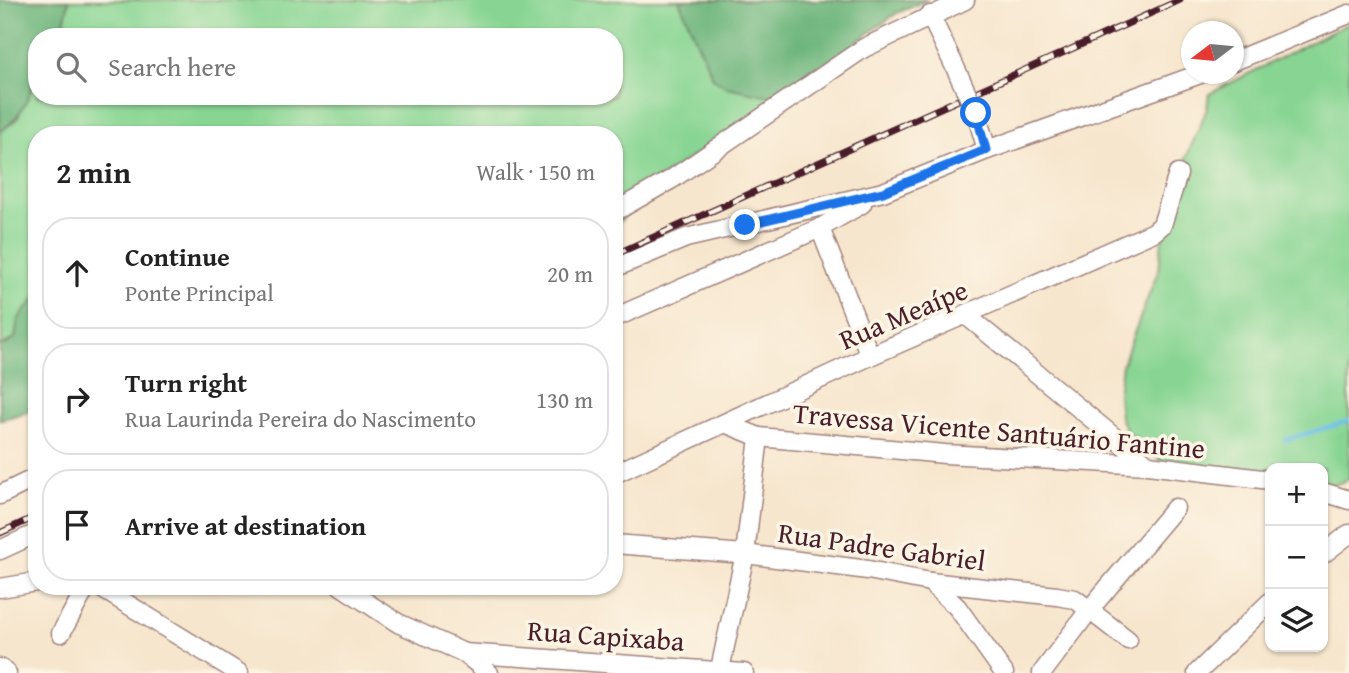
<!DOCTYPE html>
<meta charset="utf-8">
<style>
:root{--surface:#fff;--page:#f6f6f6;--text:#222;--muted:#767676;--line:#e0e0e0}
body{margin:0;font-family:"Gentium Book Plus",serif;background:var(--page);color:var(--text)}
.controls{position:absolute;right:21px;bottom:21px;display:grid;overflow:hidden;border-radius:14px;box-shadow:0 2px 5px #0004}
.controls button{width:63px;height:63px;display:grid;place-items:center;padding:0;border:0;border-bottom:2px solid var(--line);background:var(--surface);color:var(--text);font:35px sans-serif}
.compass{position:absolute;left:1181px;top:21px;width:63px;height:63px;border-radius:50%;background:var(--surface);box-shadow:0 2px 5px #0004;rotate:254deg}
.stop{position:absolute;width:21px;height:21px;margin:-16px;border:5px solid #1a73e8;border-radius:50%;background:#fff}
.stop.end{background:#1a73e8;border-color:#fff;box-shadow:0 2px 7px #0008}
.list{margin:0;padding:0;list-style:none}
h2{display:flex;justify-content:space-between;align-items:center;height:91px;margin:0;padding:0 28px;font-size:30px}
h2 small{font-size:23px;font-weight:400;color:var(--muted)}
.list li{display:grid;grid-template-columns:46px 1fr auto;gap:21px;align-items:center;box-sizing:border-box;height:112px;margin:0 14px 14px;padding:0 14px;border:2px solid var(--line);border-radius:28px}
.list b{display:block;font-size:26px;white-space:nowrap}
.list p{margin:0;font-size:23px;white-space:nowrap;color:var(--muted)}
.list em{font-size:23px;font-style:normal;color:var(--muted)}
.icon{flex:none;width:38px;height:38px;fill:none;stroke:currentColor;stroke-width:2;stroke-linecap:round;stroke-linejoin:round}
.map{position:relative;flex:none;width:1349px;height:673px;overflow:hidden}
.search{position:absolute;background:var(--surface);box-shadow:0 2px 5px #0004;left:28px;top:28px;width:595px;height:77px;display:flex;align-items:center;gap:18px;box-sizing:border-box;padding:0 24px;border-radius:28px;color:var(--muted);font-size:26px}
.panel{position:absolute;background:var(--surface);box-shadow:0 2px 5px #0004;left:28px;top:126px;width:595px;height:469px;border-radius:28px}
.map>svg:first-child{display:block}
.green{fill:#88d593;stroke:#697a5f;stroke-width:2}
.forest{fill:#6eb67d;stroke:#5c6a54;stroke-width:2}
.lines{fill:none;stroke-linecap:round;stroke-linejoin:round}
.stream{stroke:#68bde4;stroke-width:4.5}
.minor-casing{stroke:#a0827c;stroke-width:21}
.minor{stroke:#fff;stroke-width:18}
.rail-casing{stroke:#4a1f2b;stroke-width:7}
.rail{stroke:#fcf5e5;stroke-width:4.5;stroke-dasharray:13;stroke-linecap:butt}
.minor-bridge-casing{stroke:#a0827c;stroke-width:21;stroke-linecap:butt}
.minor-bridge{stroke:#fff;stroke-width:18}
.route{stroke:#1a73e8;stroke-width:9}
.labels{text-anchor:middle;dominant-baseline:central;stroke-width:7;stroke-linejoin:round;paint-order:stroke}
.street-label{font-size:28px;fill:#4a1f2b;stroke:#fcf5e5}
</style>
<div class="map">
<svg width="1349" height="673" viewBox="0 0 1349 673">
<rect width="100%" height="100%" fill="#fcf5e5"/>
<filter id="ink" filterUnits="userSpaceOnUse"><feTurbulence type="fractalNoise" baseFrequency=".0143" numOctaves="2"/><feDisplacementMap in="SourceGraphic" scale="14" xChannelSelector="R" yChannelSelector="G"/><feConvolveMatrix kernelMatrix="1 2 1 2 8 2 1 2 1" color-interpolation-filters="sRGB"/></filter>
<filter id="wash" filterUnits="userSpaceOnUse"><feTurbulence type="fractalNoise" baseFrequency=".00686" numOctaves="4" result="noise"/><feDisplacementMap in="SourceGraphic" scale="28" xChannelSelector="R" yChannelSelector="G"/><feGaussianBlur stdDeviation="1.57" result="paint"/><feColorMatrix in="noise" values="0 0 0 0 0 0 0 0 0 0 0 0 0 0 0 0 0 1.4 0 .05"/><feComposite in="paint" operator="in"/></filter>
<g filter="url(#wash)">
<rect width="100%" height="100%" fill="#f7e6ce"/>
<g class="green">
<polygon points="69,0 679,0 701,51 754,91 779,98 652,184 614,229 614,135 37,135 37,296 18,320 16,338 2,345 0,132 17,119 37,76 37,96 614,96 614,37 61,37"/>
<polygon points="1349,23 1349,479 1337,484 1323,483 1323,468 1270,468 1270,477 1165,464 1127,432 1120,417 1118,394 1122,365 1159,269 1163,231 1177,180 1207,109 1209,94"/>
</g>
<g class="forest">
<path d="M0 0H69L61 37H37C37 76 33 107 0 132Z"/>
<polygon points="679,0 928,0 897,13 779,98 727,87 713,78"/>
<polygon points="37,296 37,409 0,420 0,344 6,345 15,338 18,320"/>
</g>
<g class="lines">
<polyline class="stream" points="1285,440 1349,421"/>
</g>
</g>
<g filter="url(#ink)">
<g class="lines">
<g class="minor-casing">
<g id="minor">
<polyline points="930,15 955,67"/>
<polyline points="1234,61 1349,14"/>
<polyline points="976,113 987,150"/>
<polyline points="614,212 672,179 864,48 965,0"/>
<polyline points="820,228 870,356"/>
<polyline points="614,268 686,238 883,192 987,150 1200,74"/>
<polyline points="967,316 1148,465"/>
<polyline points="614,318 820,228 862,204"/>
<polyline points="727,424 759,437 945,454 1148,465 1270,480"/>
<polyline points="614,474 870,356 1154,232 1162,225 1178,174"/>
<polyline points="1323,492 1349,500"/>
<polyline points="0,495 37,477"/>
<polyline points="614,544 745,554 868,570 930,582 1057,596 1075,599 1128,640"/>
<polyline points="0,550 37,533"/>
<polyline points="1323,554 1349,534"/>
<polyline points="930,582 957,607 1004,673"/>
<polyline points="98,586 239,673"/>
<polyline points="341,586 398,623 464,653 489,673"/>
<polyline points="0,588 37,582"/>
<polyline points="61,633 87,586"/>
<polyline points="464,653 744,673"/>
<polyline points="0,668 7,673"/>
<polyline points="720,669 745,554 759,437"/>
<polyline points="1042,673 1090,609 1175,508"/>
<polyline points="1197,673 1270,602"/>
</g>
</g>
<use href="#minor" class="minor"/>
<g class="rail-casing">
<g id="rail">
<polyline points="614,255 1180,0"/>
<polyline points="0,533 37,516"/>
</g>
</g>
<use href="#rail" class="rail"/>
<g class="minor-bridge-casing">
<polyline id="minor-bridge" points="955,67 976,113"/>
</g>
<use href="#minor-bridge" class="minor-bridge"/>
</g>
</g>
<g class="lines" filter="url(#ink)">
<polyline class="route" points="745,225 883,192 986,150 976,113"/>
</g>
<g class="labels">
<g class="street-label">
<text transform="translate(903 314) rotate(-23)">Rua Meaípe</text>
<text transform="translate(999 430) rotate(5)">Travessa Vicente Santuário Fantine</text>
<text transform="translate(882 546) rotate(8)">Rua Padre Gabriel</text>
<text transform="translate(606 635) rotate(4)">Rua Capixaba</text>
</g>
</g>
</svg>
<div class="controls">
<button>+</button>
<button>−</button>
<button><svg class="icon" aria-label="layers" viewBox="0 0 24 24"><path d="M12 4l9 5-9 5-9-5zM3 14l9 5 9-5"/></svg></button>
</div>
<svg class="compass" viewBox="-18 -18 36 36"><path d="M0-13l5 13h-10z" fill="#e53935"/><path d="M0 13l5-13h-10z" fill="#767676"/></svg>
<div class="stop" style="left:976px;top:113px"></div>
<div class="stop end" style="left:745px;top:225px"></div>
<div class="search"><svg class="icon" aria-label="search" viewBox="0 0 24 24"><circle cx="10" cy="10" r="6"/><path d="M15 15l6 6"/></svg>Search here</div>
<section class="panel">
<h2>2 min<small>Walk · 150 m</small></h2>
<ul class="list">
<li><svg class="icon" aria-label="ahead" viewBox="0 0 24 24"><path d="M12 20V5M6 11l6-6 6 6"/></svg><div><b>Continue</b><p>Ponte Principal</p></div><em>20 m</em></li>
<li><svg class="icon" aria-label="right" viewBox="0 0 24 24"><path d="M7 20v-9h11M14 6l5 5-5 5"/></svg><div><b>Turn right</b><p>Rua Laurinda Pereira do Nascimento</p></div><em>130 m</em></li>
<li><svg class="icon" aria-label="arrive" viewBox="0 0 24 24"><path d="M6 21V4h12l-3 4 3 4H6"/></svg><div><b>Arrive at destination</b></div></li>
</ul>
</section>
</div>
